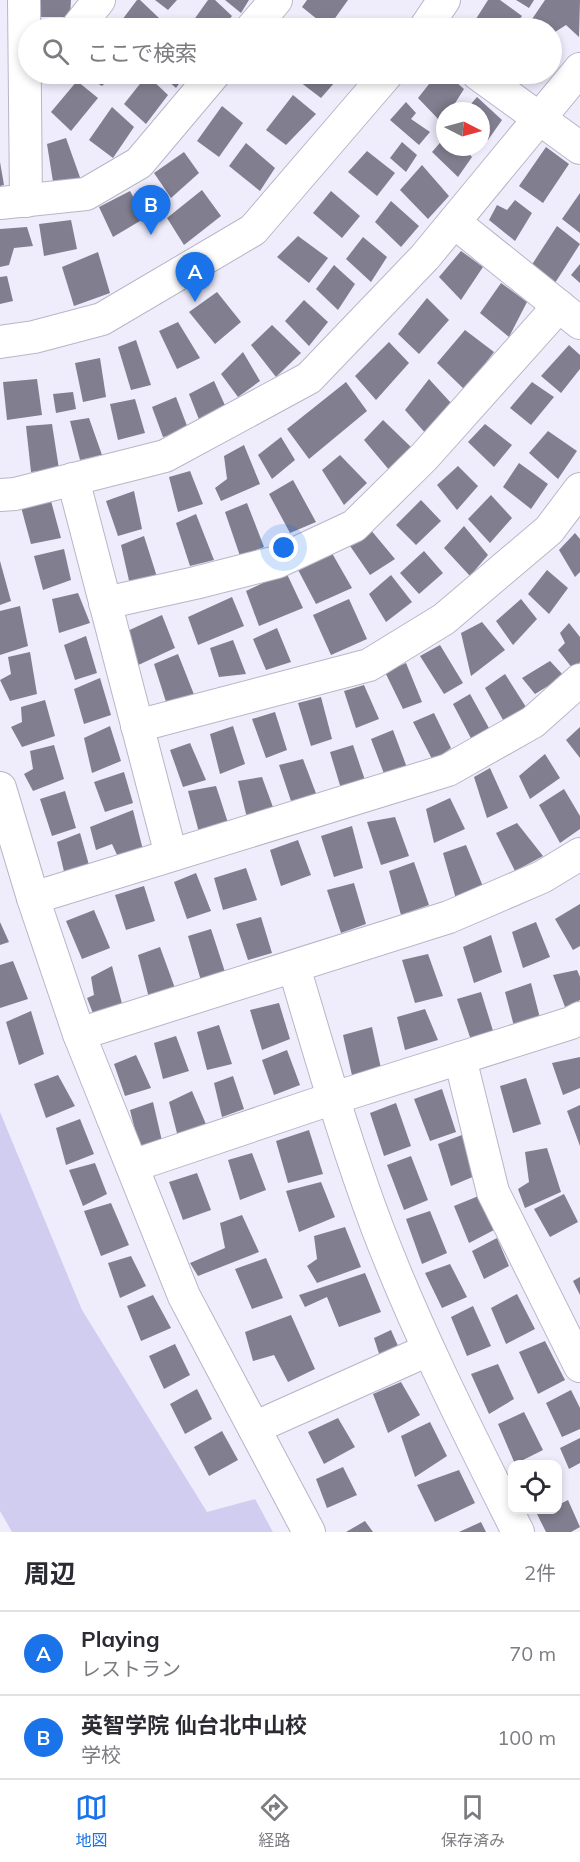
<!DOCTYPE html>
<html lang="ja">
<meta charset="utf-8">
<style>
:root{--surface:#fff;--page:#f7f7f7;--text:#2b2b33;--muted:#7c7c81;--line:#e1e1e2;--accent:#1a73e8}
body{margin:0;font-family:Mulish,"Noto Sans JP",sans-serif;background:var(--page);color:var(--text)}
.controls{position:absolute;right:18px;bottom:18px;display:grid;overflow:hidden;border-radius:12px;box-shadow:0 3px 9px #0003}
.controls button{width:54px;height:54px;display:grid;place-items:center;padding:0;border:0;border-bottom:2px solid var(--line);background:var(--surface);color:var(--text);font:30px sans-serif}
.compass{position:absolute;left:436px;top:102px;width:54px;height:54px;border-radius:50%;background:var(--surface);box-shadow:0 3px 9px #0003;rotate:96deg}
.you{position:absolute;left:284px;top:548px;width:21px;height:21px;margin:-15px;border:4px solid #fff;border-radius:50%;background:#1a73e8;box-shadow:0 0 0 9px #1a73e833}
.badge{display:grid;place-items:center;width:39px;height:39px;border-radius:50%;background:var(--accent);color:#fff;font-size:20px;font-weight:700}
.pin{position:absolute;translate:-50% -50px;filter:drop-shadow(0 2px 3px #0008)}
.pin::after{content:'';position:absolute;top:32px;width:21px;height:18px;background:inherit;clip-path:polygon(0 0,100% 0,50% 100%)}
.list{margin:0;padding:0;list-style:none}
h2{display:flex;justify-content:space-between;align-items:center;height:78px;margin:0;padding:0 24px;font-size:26px}
h2 small{font-size:20px;font-weight:400;color:var(--muted)}
.list li{display:grid;grid-template-columns:39px 1fr auto;gap:18px;align-items:center;box-sizing:border-box;height:84px;padding:0 24px;border-top:2px solid var(--line)}
.list b{display:block;font-size:22px;white-space:nowrap}
.list p{margin:0;font-size:20px;white-space:nowrap;color:var(--muted)}
.list em{font-size:20px;font-style:normal;color:var(--muted)}
.icon{flex:none;width:33px;height:33px;fill:none;stroke:currentColor;stroke-width:2;stroke-linecap:round;stroke-linejoin:round}
.map{position:relative;flex:none;width:580px;height:1532px;overflow:hidden}
.search{position:absolute;background:var(--surface);box-shadow:0 3px 9px #0003;left:18px;right:18px;top:18px;height:66px;display:flex;align-items:center;gap:15px;box-sizing:border-box;padding:0 21px;border-radius:33px;color:var(--muted);font-size:22px}
.sheet{height:246px;background:var(--surface)}
nav{display:flex;justify-content:space-around;align-items:center;box-sizing:border-box;height:84px;border-top:2px solid var(--line);background:var(--surface);font-size:16px;color:var(--muted)}
nav a{display:grid;justify-items:center;gap:3px}
nav .on{color:var(--accent)}
.map>svg:first-child{display:block}
.green{fill:#d1cdf1}
.building{fill:#807e8f}
.lines{fill:none;stroke-linecap:round;stroke-linejoin:round}
.minor-casing{stroke:#b7b6c7;stroke-width:34}
.minor{stroke:#fff;stroke-width:32}
</style>
<div class="map">
<svg width="580" height="1532" viewBox="0 0 580 1532">
<rect width="100%" height="100%" fill="#efedfc"/>
<polygon class="green" points="0,1112 82,1310 207,1512 255,1499 273,1532 12,1532 0,1511"/>
<g class="building">
<polygon points="41,0 71,0 70,17 40,17"/>
<polygon points="137,0 140,0 159,18 151,28 116,28"/>
<polygon points="155,0 177,0 168,10"/>
<polygon points="208,0 215,0 232,16 222,28 188,28"/>
<polygon points="225,0 249,0 241,13"/>
<polygon points="307,0 348,0 328,28 302,7"/>
<polygon points="488,0 500,0 522,16 513,28 483,28 474,22"/>
<polygon points="516,0 534,0 529,8"/>
<polygon points="545,0 580,0 579,37 566,25 552,34 552,28 540,28 530,22"/>
<polygon points="82,74 114,74 102,86"/>
<polygon points="160,74 186,74 176,88"/>
<polygon points="306,74 342,74 321,98 300,82"/>
<polygon points="437,74 447,74 464,89 450,111 445,111 445,119 442,123 418,98"/>
<polygon points="147,75 168,95 146,124 124,104"/>
<polygon points="77,81 98,98 71,131 51,112"/>
<polygon points="293,95 316,114 286,145 266,130"/>
<polygon points="477,97 502,120 488,140 481,134 481,111 465,111"/>
<polygon points="406,102 416,113 411,119 430,132 419,145 390,120"/>
<polygon points="222,106 243,123 219,157 197,141"/>
<polygon points="112,107 134,127 113,158 89,140"/>
<polygon points="445,137 445,147 463,147 472,157 458,177 432,152"/>
<polygon points="66,138 82,183 54,188 47,144"/>
<polygon points="402,142 417,155 406,172 390,158"/>
<polygon points="246,143 275,168 260,191 229,166"/>
<polygon points="546,147 569,164 543,203 519,186"/>
<polygon points="367,151 395,173 377,196 348,172"/>
<polygon points="184,152 199,173 171,198 154,173"/>
<polygon points="0,162 4,185 0,186"/>
<polygon points="422,165 449,196 428,219 400,190"/>
<polygon points="202,190 221,216 184,245 167,218"/>
<polygon points="130,191 145,218 113,237 99,207"/>
<polygon points="331,191 360,216 342,238 313,213"/>
<polygon points="580,193 580,233 562,219"/>
<polygon points="515,200 532,213 515,241 489,220 497,205 507,210"/>
<polygon points="391,201 419,226 401,247 375,222"/>
<polygon points="71,220 77,249 44,256 39,224"/>
<polygon points="557,226 580,244 555,283 531,266"/>
<polygon points="27,227 33,246 14,248 9,265 0,267 0,229"/>
<polygon points="298,236 328,258 309,283 277,257"/>
<polygon points="363,237 387,257 371,282 346,259"/>
<polygon points="461,251 483,267 461,300 439,277"/>
<polygon points="98,252 110,293 74,306 62,267"/>
<polygon points="580,264 580,283 571,275"/>
<polygon points="334,265 355,284 338,310 316,289"/>
<polygon points="7,276 13,301 0,304 0,277"/>
<polygon points="501,283 527,302 509,337 480,313"/>
<polygon points="217,292 241,322 215,344 189,312"/>
<polygon points="427,298 449,320 419,354 398,334"/>
<polygon points="304,300 328,322 309,346 285,321"/>
<polygon points="178,322 200,358 177,369 159,331"/>
<polygon points="272,325 301,353 276,377 251,345"/>
<polygon points="465,330 494,352 465,390 437,363"/>
<polygon points="136,340 151,385 131,390 118,347"/>
<polygon points="389,342 409,363 376,400 355,376"/>
<polygon points="569,345 580,355 580,369 561,393 541,376"/>
<polygon points="243,352 260,381 238,397 221,374"/>
<polygon points="100,358 106,397 83,402 75,363"/>
<polygon points="37,379 42,415 7,420 3,382"/>
<polygon points="429,379 451,403 427,435 405,410"/>
<polygon points="214,381 228,412 202,427 189,394"/>
<polygon points="346,382 367,411 309,459 287,429"/>
<polygon points="532,382 554,397 531,425 510,408"/>
<polygon points="73,392 76,409 56,413 53,394"/>
<polygon points="176,397 189,431 163,437 152,407"/>
<polygon points="135,399 145,433 118,440 110,404"/>
<polygon points="89,418 102,455 80,460 70,421"/>
<polygon points="383,420 411,447 390,471 364,440"/>
<polygon points="52,424 59,469 31,472 26,426"/>
<polygon points="485,424 512,445 494,467 468,442"/>
<polygon points="548,431 577,451 558,479 529,453"/>
<polygon points="281,437 295,460 272,479 258,455"/>
<polygon points="244,445 260,484 221,501 215,488 227,479 224,456"/>
<polygon points="340,455 367,483 344,505 322,470"/>
<polygon points="519,463 548,484 531,509 503,487"/>
<polygon points="458,466 478,486 457,510 437,485"/>
<polygon points="190,471 203,504 178,512 169,477"/>
<polygon points="293,480 316,522 290,533 269,494"/>
<polygon points="134,491 142,529 118,536 106,501"/>
<polygon points="491,495 512,518 490,543 468,519"/>
<polygon points="421,500 441,521 416,545 396,525"/>
<polygon points="51,501 61,538 31,544 21,507"/>
<polygon points="247,503 264,547 240,556 225,512"/>
<polygon points="196,514 214,560 190,566 176,523"/>
<polygon points="464,526 488,555 470,576 444,548"/>
<polygon points="370,529 395,559 370,575 348,543"/>
<polygon points="575,533 580,539 580,572 575,577 559,550"/>
<polygon points="144,536 158,580 130,585 121,545"/>
<polygon points="329,548 352,588 316,604 296,566"/>
<polygon points="64,549 71,580 43,590 34,556"/>
<polygon points="424,551 443,573 419,594 400,573"/>
<polygon points="0,561 11,601 0,605"/>
<polygon points="547,570 568,588 549,614 528,594"/>
<polygon points="286,572 303,608 259,626 246,591"/>
<polygon points="391,575 412,602 386,622 369,594"/>
<polygon points="78,593 90,623 59,633 52,599"/>
<polygon points="232,597 244,626 198,645 188,617"/>
<polygon points="349,599 367,639 331,655 313,615"/>
<polygon points="521,599 537,619 513,645 496,621"/>
<polygon points="20,606 28,646 0,655 0,611"/>
<polygon points="162,615 175,648 134,667 121,634"/>
<polygon points="482,622 505,650 471,676 461,633"/>
<polygon points="569,623 580,637 580,662 573,669 558,650 565,643 560,633"/>
<polygon points="277,628 291,662 266,670 253,639"/>
<polygon points="86,636 97,673 75,680 64,645"/>
<polygon points="233,640 246,674 219,677 210,648"/>
<polygon points="440,645 463,683 444,694 420,656"/>
<polygon points="30,652 37,694 10,701 0,680 11,674 8,657"/>
<polygon points="178,654 195,697 167,705 154,664"/>
<polygon points="550,661 564,676 535,694 522,678"/>
<polygon points="406,663 422,702 403,709 385,672"/>
<polygon points="505,674 526,707 507,727 485,688"/>
<polygon points="100,678 111,715 84,724 74,689"/>
<polygon points="364,685 379,719 356,728 344,691"/>
<polygon points="470,694 490,730 474,744 453,704"/>
<polygon points="321,697 332,739 311,746 298,703"/>
<polygon points="45,700 55,736 22,747 11,727 22,722 21,707"/>
<polygon points="275,712 287,750 266,758 252,719"/>
<polygon points="434,713 451,748 433,761 413,722"/>
<polygon points="110,726 121,761 92,773 84,738"/>
<polygon points="233,726 245,764 220,774 210,734"/>
<polygon points="580,727 580,758 566,740"/>
<polygon points="393,730 409,773 386,779 371,739"/>
<polygon points="190,743 206,780 183,787 170,750"/>
<polygon points="54,745 64,779 33,791 24,774 33,769 30,751"/>
<polygon points="353,745 366,783 342,792 330,752"/>
<polygon points="545,754 560,778 530,799 519,776"/>
<polygon points="303,759 317,796 292,804 279,765"/>
<polygon points="490,768 508,808 487,818 474,777"/>
<polygon points="124,772 133,803 105,812 94,782"/>
<polygon points="262,777 274,810 247,818 238,781"/>
<polygon points="216,786 230,829 201,840 188,791"/>
<polygon points="564,789 580,816 580,829 560,843 539,805"/>
<polygon points="65,791 76,828 52,836 40,799"/>
<polygon points="450,798 465,829 434,843 426,809"/>
<polygon points="133,810 143,850 118,857 112,844 96,850 90,827"/>
<polygon points="395,817 409,856 381,865 367,822"/>
<polygon points="517,823 543,856 515,871 496,833"/>
<polygon points="352,826 363,868 334,877 321,836"/>
<polygon points="80,833 91,872 66,880 57,842"/>
<polygon points="298,840 311,875 281,886 270,850"/>
<polygon points="466,845 484,889 456,899 443,853"/>
<polygon points="414,862 429,905 401,915 389,871"/>
<polygon points="246,868 257,900 223,910 214,878"/>
<polygon points="196,873 211,911 187,919 174,882"/>
<polygon points="354,883 366,924 341,933 327,890"/>
<polygon points="144,886 155,921 126,930 115,895"/>
<polygon points="580,904 580,946 573,950 555,919"/>
<polygon points="94,910 110,948 82,959 66,921"/>
<polygon points="261,917 272,953 248,960 236,924"/>
<polygon points="0,922 9,942 0,945"/>
<polygon points="536,922 550,957 523,968 512,932"/>
<polygon points="211,929 226,975 202,984 188,936"/>
<polygon points="491,935 502,972 474,983 463,947"/>
<polygon points="160,947 176,991 149,998 138,955"/>
<polygon points="428,954 443,996 415,1003 402,960"/>
<polygon points="13,961 28,999 0,1008 0,965"/>
<polygon points="112,966 124,1011 96,1021 87,998 94,995 91,977"/>
<polygon points="577,970 580,977 580,1000 565,1007 553,975"/>
<polygon points="531,983 540,1018 515,1030 505,992"/>
<polygon points="481,992 494,1034 472,1043 457,999"/>
<polygon points="279,1003 290,1039 262,1050 250,1010"/>
<polygon points="425,1009 438,1040 405,1050 397,1017"/>
<polygon points="31,1011 44,1054 19,1065 6,1022"/>
<polygon points="219,1025 232,1064 207,1070 197,1032"/>
<polygon points="372,1027 382,1073 353,1080 343,1035"/>
<polygon points="176,1036 189,1071 163,1079 154,1043"/>
<polygon points="287,1050 300,1085 274,1095 262,1060"/>
<polygon points="136,1055 151,1088 125,1096 114,1064"/>
<polygon points="580,1057 580,1088 563,1095 552,1063"/>
<polygon points="58,1075 75,1106 46,1118 34,1084"/>
<polygon points="233,1076 244,1109 222,1117 214,1083"/>
<polygon points="526,1078 541,1124 513,1133 500,1086"/>
<polygon points="442,1089 456,1132 430,1141 414,1099"/>
<polygon points="192,1091 208,1129 178,1137 169,1102"/>
<polygon points="153,1102 162,1141 140,1150 130,1110"/>
<polygon points="396,1103 411,1146 384,1156 370,1113"/>
<polygon points="580,1105 580,1146 567,1111"/>
<polygon points="80,1119 94,1154 66,1165 56,1128"/>
<polygon points="309,1130 323,1174 288,1183 276,1141"/>
<polygon points="462,1135 475,1176 451,1186 438,1144"/>
<polygon points="547,1148 561,1192 525,1208 518,1189 529,1182 525,1152"/>
<polygon points="252,1153 266,1190 240,1200 228,1160"/>
<polygon points="411,1156 428,1200 404,1210 387,1165"/>
<polygon points="95,1163 107,1194 83,1206 69,1170"/>
<polygon points="197,1173 211,1210 183,1220 169,1182"/>
<polygon points="321,1182 335,1217 299,1232 286,1191"/>
<polygon points="564,1194 578,1222 550,1237 534,1209"/>
<polygon points="481,1195 494,1230 469,1243 454,1206"/>
<polygon points="111,1203 129,1245 101,1256 84,1211"/>
<polygon points="430,1211 447,1253 422,1264 406,1219"/>
<polygon points="242,1215 259,1252 198,1276 190,1263 225,1248 220,1223"/>
<polygon points="345,1227 361,1267 317,1283 307,1266 317,1259 314,1236"/>
<polygon points="497,1238 509,1266 484,1279 472,1251"/>
<polygon points="131,1256 146,1286 120,1298 108,1263"/>
<polygon points="266,1258 283,1298 252,1309 235,1269"/>
<polygon points="450,1264 467,1297 442,1308 425,1273"/>
<polygon points="365,1273 381,1312 339,1327 327,1297 305,1307 299,1295"/>
<polygon points="580,1277 580,1295 573,1281"/>
<polygon points="517,1294 535,1329 506,1344 491,1308"/>
<polygon points="153,1295 171,1328 141,1341 127,1306"/>
<polygon points="473,1306 491,1346 467,1356 451,1317"/>
<polygon points="291,1315 315,1369 288,1382 274,1355 253,1361 245,1332"/>
<polygon points="391,1330 402,1355 382,1363 374,1338"/>
<polygon points="545,1341 565,1380 538,1394 519,1352"/>
<polygon points="175,1344 190,1375 164,1389 149,1356"/>
<polygon points="498,1364 514,1399 489,1414 471,1374"/>
<polygon points="401,1382 420,1415 388,1433 373,1394"/>
<polygon points="197,1389 212,1419 185,1434 170,1404"/>
<polygon points="571,1390 580,1408 580,1429 562,1437 546,1403"/>
<polygon points="524,1412 543,1450 515,1464 498,1424"/>
<polygon points="338,1418 355,1447 324,1464 308,1432"/>
<polygon points="430,1422 447,1456 415,1477 401,1436"/>
<polygon points="222,1431 238,1460 209,1476 194,1447"/>
<polygon points="580,1438 580,1463 569,1469 560,1448"/>
<polygon points="343,1467 357,1495 327,1508 316,1479"/>
<polygon points="459,1470 475,1503 435,1522 417,1485"/>
<polygon points="568,1500 580,1527 571,1532 546,1532 537,1514 548,1510 558,1510 558,1505"/>
<polygon points="365,1521 373,1532 346,1532"/>
<polygon points="481,1522 486,1532 459,1532"/>
</g>
<g class="lines">
<g class="minor-casing">
<g id="minor">
<polyline points="24,0 26,201"/>
<polyline points="77,28 99,0"/>
<polyline points="252,28 276,0"/>
<polyline points="425,28 444,0"/>
<polyline points="478,74 580,148"/>
<polyline points="0,203 86,194 139,163 214,74"/>
<polyline points="454,222 580,323"/>
<polyline points="0,342 34,337 102,319 253,230 387,74"/>
<polyline points="73,479 171,855"/>
<polyline points="0,495 15,494 165,456 309,378 425,257 580,69"/>
<polyline points="105,603 195,583 277,562 354,526 424,457 559,306"/>
<polyline points="137,726 369,665 444,619 549,530 580,489"/>
<polyline points="0,788 33,898 79,1034 184,1296 309,1532"/>
<polyline points="33,898 448,770 533,722 580,680"/>
<path d="M294 967C320 1054 345 1142 377 1227 417 1332 468 1432 518 1532"/>
<polyline points="79,1034 449,917 542,877 580,854"/>
<polyline points="460,1058 493,1192 580,1366"/>
<polyline points="132,1166 334,1098 571,1023 580,1018"/>
<polyline points="254,1428 428,1350"/>
</g>
</g>
<use href="#minor" class="minor"/>
</g>
</svg>
<div class="controls">
<button><svg class="icon" aria-label="locate" viewBox="0 0 24 24"><circle cx="12" cy="12" r="6"/><path d="M12 2v4M12 18v4M2 12h4M18 12h4"/></svg></button>
</div>
<svg class="compass" viewBox="-18 -18 36 36"><path d="M0-13l5 13h-10z" fill="#e53935"/><path d="M0 13l5-13h-10z" fill="#7c7c81"/></svg>
<div class="you"></div>
<div class="pin badge" style="left:195px;top:302px">A</div>
<div class="pin badge" style="left:151px;top:235px">B</div>
<div class="search"><svg class="icon" aria-label="search" viewBox="0 0 24 24"><circle cx="10" cy="10" r="6"/><path d="M15 15l6 6"/></svg>ここで検索</div>
</div>
<section class="sheet">
<h2>周辺<small>2件</small></h2>
<ul class="list">
<li><span class="badge">A</span><div><b>Playing</b><p>レストラン</p></div><em>70 m</em></li>
<li><span class="badge">B</span><div><b>英智学院 仙台北中山校</b><p>学校</p></div><em>100 m</em></li>
</ul>
</section>
<nav>
<a class="on"><svg class="icon" aria-label="map" viewBox="0 0 24 24"><path d="M3 6l6-2 6 2 6-2v14l-6 2-6-2-6 2zM9 4v14M15 6v14"/></svg>地図</a>
<a><svg class="icon" aria-label="directions" viewBox="0 0 24 24"><path d="M12 3l9 9-9 9-9-9zM9 14v-3h6M13 9l2 2-2 2"/></svg>経路</a>
<a><svg class="icon" aria-label="saved" viewBox="0 0 24 24"><path d="M7 4h10v16l-5-4-5 4z"/></svg>保存済み</a>
</nav>
